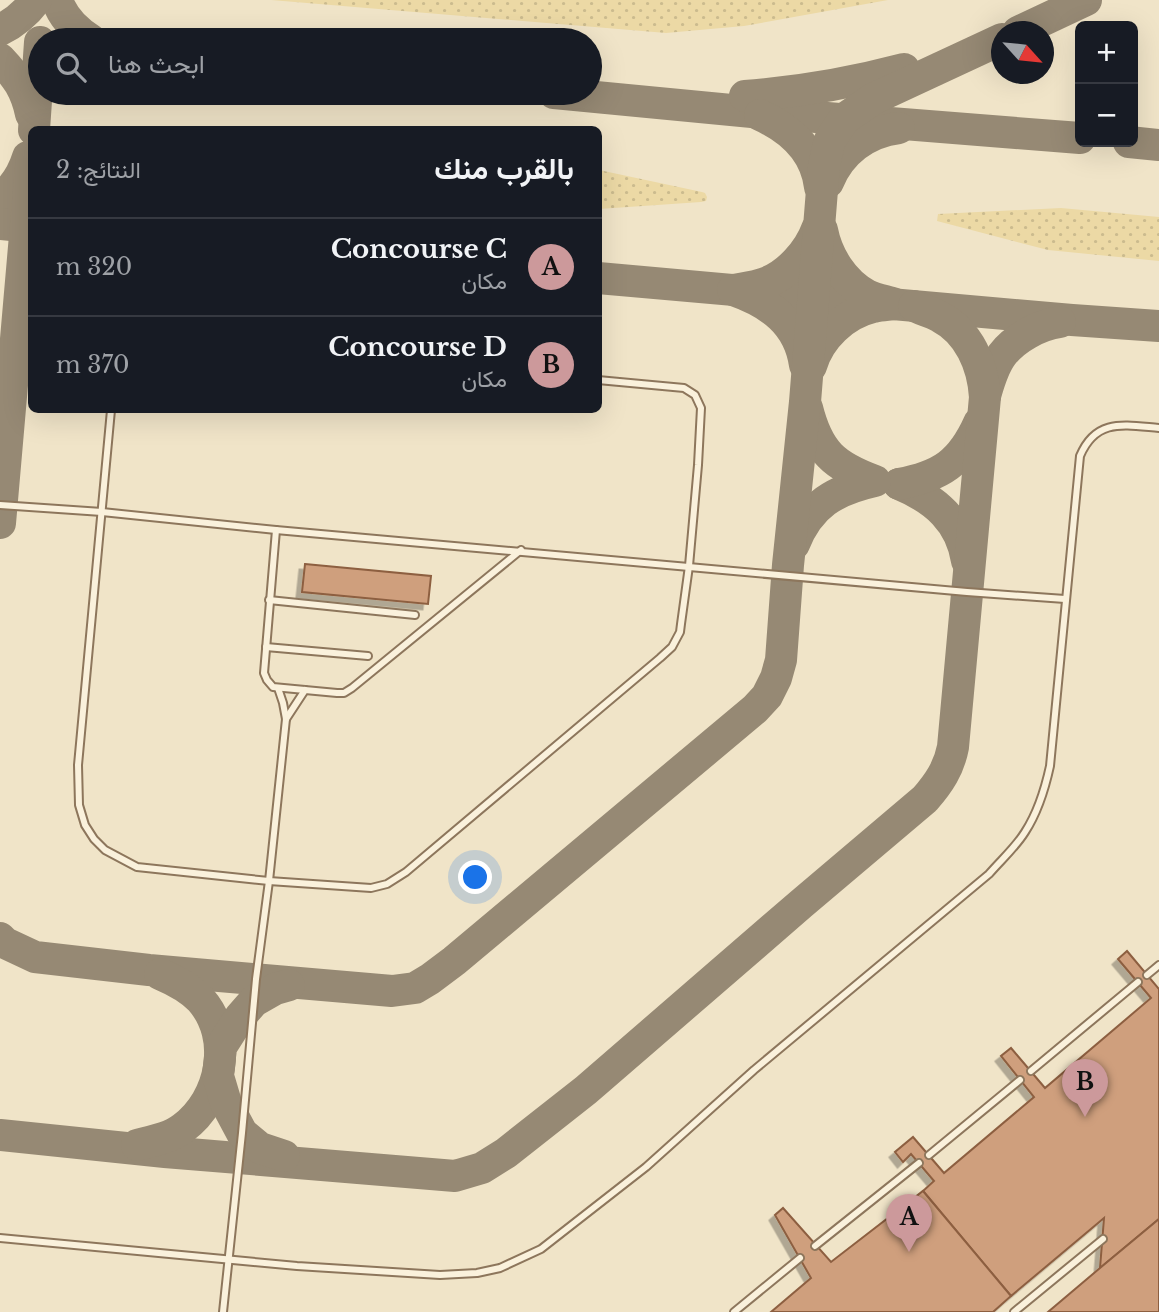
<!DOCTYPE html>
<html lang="ar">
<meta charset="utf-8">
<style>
:root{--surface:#171b24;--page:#242831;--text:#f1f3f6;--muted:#9ea1a6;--line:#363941;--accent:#cc999b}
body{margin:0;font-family:"Libre Baskerville",Vazirmatn,serif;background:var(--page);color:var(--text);direction:rtl}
.controls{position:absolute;right:21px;top:21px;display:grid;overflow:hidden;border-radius:10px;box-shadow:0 7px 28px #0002}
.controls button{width:63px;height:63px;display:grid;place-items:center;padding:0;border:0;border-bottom:2px solid var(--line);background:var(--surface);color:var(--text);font:35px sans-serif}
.compass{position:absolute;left:991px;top:21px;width:63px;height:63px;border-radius:50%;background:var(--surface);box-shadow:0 7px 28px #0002;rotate:117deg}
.you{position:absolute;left:476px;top:878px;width:24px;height:24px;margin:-18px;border:5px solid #fff;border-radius:50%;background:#1a73e8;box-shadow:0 0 0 10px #1a73e833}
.badge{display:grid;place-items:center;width:46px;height:46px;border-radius:50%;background:var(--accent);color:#111;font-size:23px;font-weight:700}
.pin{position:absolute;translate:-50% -58px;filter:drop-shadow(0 2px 4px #0008)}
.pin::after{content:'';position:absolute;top:37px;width:24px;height:21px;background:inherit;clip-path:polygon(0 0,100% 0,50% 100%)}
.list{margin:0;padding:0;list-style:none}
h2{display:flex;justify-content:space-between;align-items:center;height:91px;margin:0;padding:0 28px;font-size:30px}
h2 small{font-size:23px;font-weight:400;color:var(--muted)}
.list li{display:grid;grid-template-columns:46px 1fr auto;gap:21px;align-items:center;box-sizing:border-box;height:98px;padding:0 28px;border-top:2px solid var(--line)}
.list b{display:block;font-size:26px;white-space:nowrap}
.list p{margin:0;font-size:23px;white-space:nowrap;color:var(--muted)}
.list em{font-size:23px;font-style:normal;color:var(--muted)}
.icon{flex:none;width:38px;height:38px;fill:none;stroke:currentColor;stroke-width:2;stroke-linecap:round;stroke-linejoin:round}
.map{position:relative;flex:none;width:1159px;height:1312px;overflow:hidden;direction:ltr}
.search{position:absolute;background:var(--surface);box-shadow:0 7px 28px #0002;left:28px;top:28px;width:574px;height:77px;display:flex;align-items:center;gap:18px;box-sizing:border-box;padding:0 24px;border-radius:38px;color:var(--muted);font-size:26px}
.panel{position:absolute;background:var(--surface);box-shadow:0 7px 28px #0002;left:28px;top:126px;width:574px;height:287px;border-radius:10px;direction:rtl}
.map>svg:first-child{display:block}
.sand{fill:url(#sand-dots)}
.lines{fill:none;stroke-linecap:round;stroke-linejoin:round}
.taxiway{stroke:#968974;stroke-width:32}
.building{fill:#cf9f7d;stroke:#8d5f41;stroke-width:2;filter:url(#shadow)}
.lane-casing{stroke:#8d765c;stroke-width:10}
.lane{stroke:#faf1dc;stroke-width:6}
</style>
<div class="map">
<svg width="1159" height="1312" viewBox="0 0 1159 1312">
<defs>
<pattern id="sand-dots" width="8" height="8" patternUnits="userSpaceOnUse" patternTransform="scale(1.75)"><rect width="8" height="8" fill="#ecd9a5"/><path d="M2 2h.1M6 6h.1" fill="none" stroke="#cbbb8e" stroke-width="1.8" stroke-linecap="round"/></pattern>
<filter id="shadow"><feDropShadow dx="-5.5" dy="5.5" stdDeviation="0" flood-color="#0004"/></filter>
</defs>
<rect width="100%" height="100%" fill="#f0e4c8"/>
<g class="sand">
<polygon points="271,0 888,0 744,26 666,33"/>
<polygon points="599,170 702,192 705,193 707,197 706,201 701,202 599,209"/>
<polygon points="1061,208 1159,217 1159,261 1048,250 937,221 938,214"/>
</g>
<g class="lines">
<g class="taxiway">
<path d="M57 0C63 18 75 30 91 40"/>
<path d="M0 30C15 23 26 13 36 0"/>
<polyline points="1018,32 1086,0"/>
<path d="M0 59C17 77 26 90 31 114"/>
<polyline points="554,93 752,112 1080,138"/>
<path d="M745 96C799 92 851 83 904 69"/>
<path d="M760 115C791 129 816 152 820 187"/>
<polyline points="34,130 40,42"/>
<polyline points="1129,142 1159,145"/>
<path d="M828 182C840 152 866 132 899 128"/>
<path d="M0 198C14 188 23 173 28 157"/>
<polyline points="0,224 32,227"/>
<polyline points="598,278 1072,320 1159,326"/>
<path d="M805 365C799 323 770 303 733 290 743 288 755 287 765 283 788 275 809 251 817 229"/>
<path d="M811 366C819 338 844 314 873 307 880 305 887 305 895 304 886 301 875 299 867 295 843 282 827 256 822 230"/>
<path d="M985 396C989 382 993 367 1002 355 1015 338 1039 325 1060 322"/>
<path d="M899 484C935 499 961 521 967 561"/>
<path d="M899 484C941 476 961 463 979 423"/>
<polyline points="0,523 32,155"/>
<path d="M794 544C810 504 835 490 875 481 834 466 818 452 807 408"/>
<polyline points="0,938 5,943 35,957 149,970 392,991 415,988 430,979 454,961 755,709 767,696 776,678 781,660 788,565 805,402 824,165 830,140 844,119 873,99 1002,39"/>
<path d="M0 1135 165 1152 455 1176 482 1168 506 1153 586 1090 801 904 925 799C939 783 949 768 953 747L985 397C983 365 969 332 940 317 932 312 922 310 914 306"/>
<path d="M137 1145C153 1141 170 1138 183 1128 222 1099 234 1038 201 1000 190 988 174 980 160 974"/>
<polyline points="284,1156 260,1148 242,1133 226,1103 218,1076 221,1047 240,1017 254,1001 275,989 289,985"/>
</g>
</g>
<g class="building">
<polygon points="305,564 431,576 428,604 302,592"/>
<polygon points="1127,951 1159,989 1159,1219 1100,1268 1104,1218 1011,1296 923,1191 934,1181 911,1154 903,1162 895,1152 913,1137 944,1173 1034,1097 1001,1056 1011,1048 1045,1088 1151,998 1118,959"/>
<polygon points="923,1191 1011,1296 993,1312 771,1312 811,1278 775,1215 783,1208 831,1262"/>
<polygon points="1159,1219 1159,1312 1048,1312 1100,1268"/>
</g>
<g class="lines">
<g class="lane-casing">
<g id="lane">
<polyline points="111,410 78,765 79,805 85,825 94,839 105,850 137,867 269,881 371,888 387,884 406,872 660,658 672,647 680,632 681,624 689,566 698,465 701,408 695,395 684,388 598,380"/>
<polyline points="0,505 102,512 276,530 967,592 1065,599"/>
<polyline points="276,530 264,673 267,680 273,687 337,693 344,693 352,688 521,550"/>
<polyline points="269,600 415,615"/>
<polyline points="266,647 368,656"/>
<polyline points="286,719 305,690"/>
<polyline points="1147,975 1159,965"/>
<polyline points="1031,1071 1138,982"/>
<polyline points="929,1155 1020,1080"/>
<path d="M0 1238 297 1266 440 1275 477 1273 500 1268 541 1249 646 1167 754 1070 989 874C1001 860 1015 848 1025 832 1038 812 1045 789 1050 766L1080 456C1096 418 1124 425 1159 428"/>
<polyline points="815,1246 919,1163"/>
<polyline points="223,1312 242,1133 256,979 269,881 286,719 283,703 278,688"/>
<polyline points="734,1312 800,1258"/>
<polyline points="1014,1312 1103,1239"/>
</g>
</g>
<use href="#lane" class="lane"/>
</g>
</svg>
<div class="controls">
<button>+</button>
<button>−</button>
</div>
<svg class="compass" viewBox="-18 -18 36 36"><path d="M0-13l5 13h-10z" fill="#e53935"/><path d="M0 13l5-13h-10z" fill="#9ea1a6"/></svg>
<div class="you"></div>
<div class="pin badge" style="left:909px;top:1252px">A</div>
<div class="pin badge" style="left:1085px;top:1117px">B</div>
<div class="search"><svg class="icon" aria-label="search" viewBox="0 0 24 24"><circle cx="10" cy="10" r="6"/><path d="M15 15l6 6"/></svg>ابحث هنا</div>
<section class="panel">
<h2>بالقرب منك<small>النتائج: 2</small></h2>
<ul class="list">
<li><span class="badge">A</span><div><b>Concourse C</b><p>مكان</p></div><em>320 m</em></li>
<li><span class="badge">B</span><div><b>Concourse D</b><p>مكان</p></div><em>370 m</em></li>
</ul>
</section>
</div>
